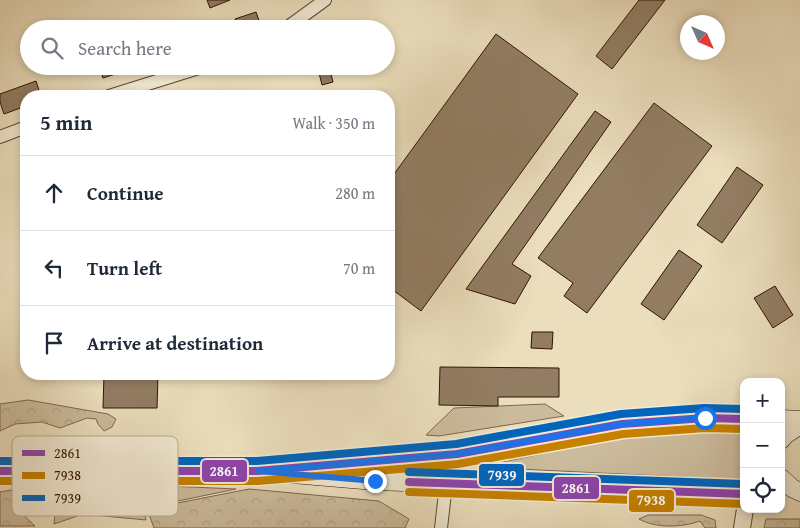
<!DOCTYPE html>
<meta charset="utf-8">
<style>
:root{--surface:#fff;--page:#f6f6f7;--text:#1f2937;--muted:#747a83;--line:#e0e1e3}
body{margin:0;font-family:"Gentium Book Plus",serif;background:var(--page);color:var(--text)}
.controls{position:absolute;right:15px;bottom:15px;display:grid;overflow:hidden;border-radius:10px;box-shadow:0 2px 8px #0003}
.controls button{width:45px;height:45px;display:grid;place-items:center;padding:0;border:0;border-bottom:1px solid var(--line);background:var(--surface);color:var(--text);font:25px sans-serif}
.compass{position:absolute;left:680px;top:15px;width:45px;height:45px;border-radius:50%;background:var(--surface);box-shadow:0 2px 8px #0003;rotate:135deg}
.stop{position:absolute;width:15px;height:15px;margin:-11px;border:4px solid #1a73e8;border-radius:50%;background:#fff}
.stop.end{background:#1a73e8;border-color:#fff;box-shadow:0 1px 5px #0008}
.list{margin:0;padding:0;list-style:none}
h2{display:flex;justify-content:space-between;align-items:center;height:65px;margin:0;padding:0 20px;font-size:21px}
h2 small{font-size:16px;font-weight:400;color:var(--muted)}
.list li{display:grid;grid-template-columns:32px 1fr auto;gap:15px;align-items:center;box-sizing:border-box;height:75px;padding:0 20px;border-top:1px solid var(--line)}
.list b{display:block;font-size:19px;white-space:nowrap}
.list em{font-size:16px;font-style:normal;color:var(--muted)}
.icon{flex:none;width:28px;height:28px;fill:none;stroke:currentColor;stroke-width:2;stroke-linecap:round;stroke-linejoin:round}
.map{position:relative;flex:none;width:800px;height:528px;overflow:hidden}
.search{position:absolute;background:var(--surface);box-shadow:0 2px 8px #0003;left:20px;top:20px;width:375px;height:55px;display:flex;align-items:center;gap:12px;box-sizing:border-box;padding:0 18px;border-radius:28px;color:var(--muted);font-size:19px}
.panel{position:absolute;background:var(--surface);box-shadow:0 2px 8px #0003;left:20px;top:90px;width:375px;height:290px;border-radius:20px}
.map>svg:first-child{display:block}
.green{fill:#cbbb9c;stroke:#7e674f}
.forest{fill:url(#forest-crowns);stroke:#7e674f}
.building{fill:#927d63;stroke:#311302}
.lines{fill:none;stroke-linecap:round;stroke-linejoin:round}
.minor-casing{stroke:#604630;stroke-width:14}
.tertiary-casing{stroke:#604630;stroke-width:18}
.secondary-casing{stroke:#311302;stroke-width:19}
.minor{stroke:#f2ead3;stroke-width:12}
.tertiary{stroke:#f2ead3;stroke-width:16}
.secondary{stroke:#f2ead3;stroke-width:18}
.bus-1-casing{stroke:#f2ead3;stroke-width:11}
.bus-2-casing{stroke:#f2ead3;stroke-width:11}
.bus-3-casing{stroke:#f2ead3;stroke-width:11}
.bus-1{stroke:#8e44ad;stroke-width:8}
.bus-2{stroke:#c68100;stroke-width:8}
.bus-3{stroke:#0065bd;stroke-width:8}
.route{stroke:#1a73e8;stroke-width:6}
.key{fill:#f2ead3;stroke:#b8aa94;stroke-width:1}
.key-label{font-size:14px;fill:#311302}
.line-badge{stroke:#f2ead3;stroke-width:2}
.badge-label{font-size:14px;text-anchor:middle;font-weight:bold;fill:#fff}
</style>
<div class="map">
<svg width="800" height="528" viewBox="0 0 800 528">
<defs>
<pattern id="forest-crowns" width="20" height="18" patternUnits="userSpaceOnUse" patternTransform="scale(1.25)"><rect width="20" height="18" fill="#cbbb9c"/><path d="M2 6a3 3 0 1 1 6 0M12 15a3 3 0 1 1 6 0" fill="none" stroke="#afa085"/></pattern>
</defs>
<rect width="100%" height="100%" fill="#ebdebc"/>
<filter id="stains"><feTurbulence type="fractalNoise" baseFrequency=".004" numOctaves="4"/><feColorMatrix values="0 0 0 0 .2 0 0 0 0 .09 0 0 0 0 .02 0 0 0 .5 -.17"/></filter>
<radialGradient id="worn" r=".72"><stop offset=".6" stop-color="#630" stop-opacity="0"/><stop offset="1" stop-color="#630" stop-opacity=".3"/></radialGradient>
<g class="green">
<polygon points="545,404 564,416 439,436 426,435 454,408"/>
<polygon points="648,432 744,433 744,480 478,467"/>
<polygon points="123,484 236,489 144,508 146,520 83,514 54,524 56,503 65,486"/>
</g>
<g class="forest">
<polygon points="28,400 108,414 116,419 112,427 104,431 98,424 96,419 87,418 60,428 42,422 15,424 0,431 0,404"/>
<polygon points="249,489 379,501 409,519 405,528 154,528 147,509"/>
<polygon points="12,490 19,511 35,526 0,526 0,492"/>
<path d="M648 515H701L715 520 716 528H705L700 521C681 528 655 528 639 519Z"/>
<polygon points="766,519 800,519 800,528 764,528"/>
</g>
<g class="building">
<polygon points="207,0 230,0 210,8"/>
<polygon points="639,0 665,0 612,69 596,56"/>
<polygon points="256,12 262,29 238,29 235,19"/>
<polygon points="496,34 578,94 421,311 389,287 389,181"/>
<polygon points="99,66 140,66 103,78"/>
<polygon points="330,70 333,82 322,85 319,73"/>
<polygon points="36,81 41,96 26,96 26,106 4,114 0,102 0,94"/>
<polygon points="654,103 712,146 587,313 564,296 573,283 538,258"/>
<polygon points="595,111 611,122 512,264 531,276 515,304 466,289"/>
<polygon points="737,167 763,185 722,243 697,225"/>
<polygon points="679,250 702,266 664,320 641,304"/>
<polygon points="775,286 793,315 773,328 754,298"/>
<polygon points="532,332 553,332 552,349 531,348"/>
<polygon points="440,367 559,368 559,397 498,397 498,406 439,405"/>
<polygon points="104,374 158,374 157,408 103,408"/>
</g>
<g class="lines">
<g class="minor-casing">
<g id="minor">
<polyline points="285,29 325,0"/>
<polyline points="109,96 205,66"/>
<polyline points="0,137 26,127"/>
<polyline points="441,528 446,484"/>
</g>
</g>
<g class="tertiary-casing">
<polyline id="tertiary" points="742,528 745,509"/>
</g>
<g class="secondary-casing">
<g id="secondary">
<polyline points="781,419 800,420"/>
<polyline points="781,440 785,435 800,425"/>
<polyline points="300,466 457,454 622,424 705,418 744,419"/>
<polyline points="0,471 257,471 375,481 744,494"/>
<polyline points="781,478 792,488 800,492"/>
</g>
</g>
<use href="#minor" class="minor"/>
<use href="#tertiary" class="tertiary"/>
<use href="#secondary" class="secondary"/>
<g class="bus-1-casing">
<g id="bus-1">
<polyline points="0,471 257,471 457,454 622,424 705,418 744,419"/>
<polyline points="409,482 744,494"/>
</g>
</g>
<g class="bus-2-casing">
<g id="bus-2">
<polyline points="0,481 258,481 458,464 623,434 705,428 744,429"/>
<polyline points="409,492 744,504"/>
</g>
</g>
<g class="bus-3-casing">
<g id="bus-3">
<polyline points="0,461 257,461 456,444 621,414 704,408 744,409"/>
<polyline points="409,472 744,484"/>
</g>
</g>
<use href="#bus-1" class="bus-1"/>
<use href="#bus-2" class="bus-2"/>
<use href="#bus-3" class="bus-3"/>
</g>
<g class="lines">
<polyline class="route" points="375,481 258,471 457,454 622,424 705,418"/>
</g>
<rect x="12" y="436" width="166" height="80" rx="8" class="key"/>
<rect x="22" y="450" width="23" height="6" fill="#8e44ad"/>
<rect x="22" y="472" width="23" height="7" fill="#c68100"/>
<rect x="22" y="495" width="23" height="6" fill="#0065bd"/>
<g class="key-label">
<text x="54" y="458">2861</text>
<text x="54" y="480">7938</text>
<text x="54" y="503">7939</text>
</g>
<g class="line-badge">
<rect x="201" y="459" width="47" height="24" rx="5" fill="#8e44ad"/>
<rect x="478" y="463" width="47" height="24" rx="5" fill="#0065bd"/>
<rect x="553" y="476" width="47" height="24" rx="5" fill="#8e44ad"/>
<rect x="628" y="489" width="47" height="24" rx="5" fill="#c68100"/>
</g>
<g class="badge-label">
<text x="224" y="476">2861</text>
<text x="502" y="480">7939</text>
<text x="576" y="493">2861</text>
<text x="651" y="505">7938</text>
</g>
<rect width="100%" height="100%" filter="url(#stains)"/>
<rect width="100%" height="100%" fill="url(#worn)"/>
</svg>
<div class="controls">
<button>+</button>
<button>−</button>
<button><svg class="icon" aria-label="locate" viewBox="0 0 24 24"><circle cx="12" cy="12" r="6"/><path d="M12 2v4M12 18v4M2 12h4M18 12h4"/></svg></button>
</div>
<svg class="compass" viewBox="-18 -18 36 36"><path d="M0-13l5 13h-10z" fill="#e53935"/><path d="M0 13l5-13h-10z" fill="#747a83"/></svg>
<div class="stop" style="left:705px;top:418px"></div>
<div class="stop end" style="left:375px;top:481px"></div>
<div class="search"><svg class="icon" aria-label="search" viewBox="0 0 24 24"><circle cx="10" cy="10" r="6"/><path d="M15 15l6 6"/></svg>Search here</div>
<section class="panel">
<h2>5 min<small>Walk · 350 m</small></h2>
<ul class="list">
<li><svg class="icon" aria-label="ahead" viewBox="0 0 24 24"><path d="M12 20V5M6 11l6-6 6 6"/></svg><div><b>Continue</b></div><em>280 m</em></li>
<li><svg class="icon" aria-label="left" viewBox="0 0 24 24"><path d="M17 20v-9H6M10 6l-5 5 5 5"/></svg><div><b>Turn left</b></div><em>70 m</em></li>
<li><svg class="icon" aria-label="arrive" viewBox="0 0 24 24"><path d="M6 21V4h12l-3 4 3 4H6"/></svg><div><b>Arrive at destination</b></div></li>
</ul>
</section>
</div>
